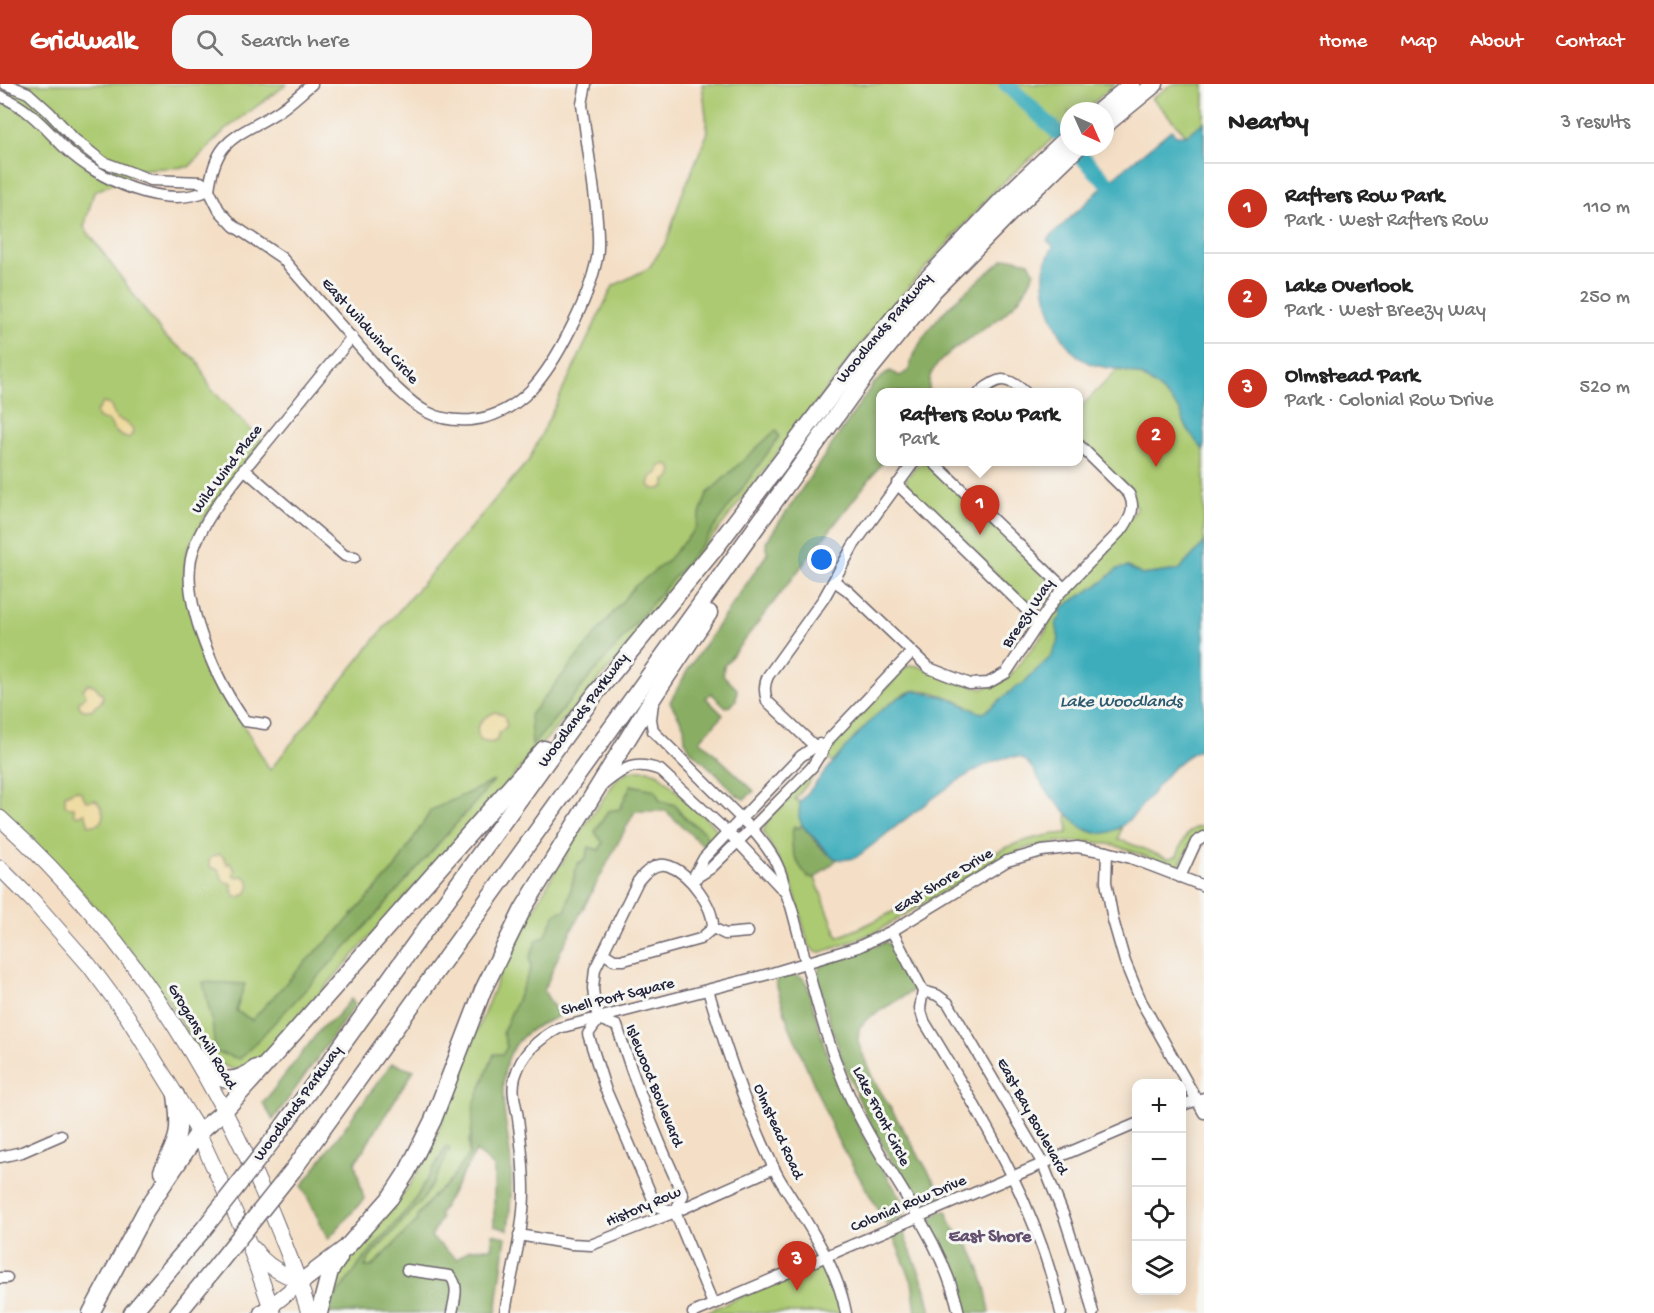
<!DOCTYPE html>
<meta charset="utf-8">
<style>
:root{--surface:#fff;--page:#f6f6f6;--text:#222;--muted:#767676;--line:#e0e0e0;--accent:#c8321e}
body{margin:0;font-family:"Gochi Hand",sans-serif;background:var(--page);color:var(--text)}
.controls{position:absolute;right:18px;bottom:18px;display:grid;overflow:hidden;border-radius:12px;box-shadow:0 3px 15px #0003}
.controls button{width:54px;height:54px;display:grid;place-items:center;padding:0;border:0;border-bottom:2px solid var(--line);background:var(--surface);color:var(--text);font:30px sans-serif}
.compass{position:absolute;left:1060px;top:18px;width:54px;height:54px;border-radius:50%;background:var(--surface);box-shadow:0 3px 15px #0003;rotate:135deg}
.you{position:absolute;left:822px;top:476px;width:21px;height:21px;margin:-15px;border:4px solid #fff;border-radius:50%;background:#1a73e8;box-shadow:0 0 0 9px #1a73e833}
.badge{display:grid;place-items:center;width:39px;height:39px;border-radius:50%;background:var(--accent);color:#fff;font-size:20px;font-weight:700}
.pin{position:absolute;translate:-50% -50px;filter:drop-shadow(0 2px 3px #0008)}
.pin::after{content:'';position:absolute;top:32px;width:21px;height:18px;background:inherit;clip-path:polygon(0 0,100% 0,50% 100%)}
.popup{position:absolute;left:876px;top:304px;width:207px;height:78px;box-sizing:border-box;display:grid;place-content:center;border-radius:12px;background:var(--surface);filter:drop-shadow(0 2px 4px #0005);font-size:20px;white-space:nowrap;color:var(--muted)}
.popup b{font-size:22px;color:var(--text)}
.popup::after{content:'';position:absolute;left:50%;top:100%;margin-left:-12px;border:12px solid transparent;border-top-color:var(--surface)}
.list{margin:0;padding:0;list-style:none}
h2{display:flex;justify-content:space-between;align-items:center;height:78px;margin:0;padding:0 24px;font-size:26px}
h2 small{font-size:20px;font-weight:400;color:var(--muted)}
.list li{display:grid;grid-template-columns:39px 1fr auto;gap:18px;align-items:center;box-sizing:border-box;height:90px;padding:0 24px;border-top:2px solid var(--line)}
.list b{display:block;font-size:22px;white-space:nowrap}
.list p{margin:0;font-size:20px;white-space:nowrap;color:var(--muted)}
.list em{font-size:20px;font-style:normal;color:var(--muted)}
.icon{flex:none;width:33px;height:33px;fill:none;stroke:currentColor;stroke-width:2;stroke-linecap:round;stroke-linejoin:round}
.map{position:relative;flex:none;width:1204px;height:1229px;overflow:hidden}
header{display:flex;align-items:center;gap:36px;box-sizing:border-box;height:84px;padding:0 30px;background:var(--accent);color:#fff}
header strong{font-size:28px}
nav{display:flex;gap:33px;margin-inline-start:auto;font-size:21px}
.search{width:420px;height:54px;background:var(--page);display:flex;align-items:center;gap:15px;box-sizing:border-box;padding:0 21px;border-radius:18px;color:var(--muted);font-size:22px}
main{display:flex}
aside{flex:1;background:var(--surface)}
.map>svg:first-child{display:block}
.green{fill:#acca71;stroke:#677656;stroke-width:1.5}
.forest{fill:#89ae63;stroke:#56684f;stroke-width:1.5}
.sand{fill:#eeda9e;stroke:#887e6c;stroke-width:1.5}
.water{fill:#3eadbc;stroke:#30687c;stroke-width:1.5}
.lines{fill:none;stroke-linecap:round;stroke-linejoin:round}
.river{stroke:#3eadbc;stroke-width:16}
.minor-casing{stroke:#6c646c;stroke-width:13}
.secondary-casing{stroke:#6c646c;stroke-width:17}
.primary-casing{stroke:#6c646c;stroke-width:19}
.minor{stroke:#fff;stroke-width:10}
.secondary{stroke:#fff;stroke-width:15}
.primary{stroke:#fff;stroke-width:16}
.primary-bridge-casing{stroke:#6c646c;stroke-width:19;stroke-linecap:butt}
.primary-bridge{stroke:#fff;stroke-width:16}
.labels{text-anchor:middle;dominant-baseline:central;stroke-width:6;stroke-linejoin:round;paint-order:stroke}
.street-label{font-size:16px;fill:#22223b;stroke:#f6f6f2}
.water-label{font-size:18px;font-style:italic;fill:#2d5a6f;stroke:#f6f6f2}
.neighbourhood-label{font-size:18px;font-weight:bold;fill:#64516f;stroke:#f6f6f2}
</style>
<header>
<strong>Gridwalk</strong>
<div class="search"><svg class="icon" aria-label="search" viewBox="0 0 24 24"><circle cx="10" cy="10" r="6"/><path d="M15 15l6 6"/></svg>Search here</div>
<nav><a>Home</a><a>Map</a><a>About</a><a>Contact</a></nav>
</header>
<main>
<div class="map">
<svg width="1204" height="1229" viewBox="0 0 1204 1229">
<rect width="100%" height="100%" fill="#f6f6f2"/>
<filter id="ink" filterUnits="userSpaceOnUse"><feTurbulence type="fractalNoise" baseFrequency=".0167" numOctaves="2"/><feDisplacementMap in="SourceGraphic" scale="12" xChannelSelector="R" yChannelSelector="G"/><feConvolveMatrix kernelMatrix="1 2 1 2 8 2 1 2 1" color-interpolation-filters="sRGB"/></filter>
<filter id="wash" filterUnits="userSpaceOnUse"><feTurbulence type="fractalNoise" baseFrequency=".008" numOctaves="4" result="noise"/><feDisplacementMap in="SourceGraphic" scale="24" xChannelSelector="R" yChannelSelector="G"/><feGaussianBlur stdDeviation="1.35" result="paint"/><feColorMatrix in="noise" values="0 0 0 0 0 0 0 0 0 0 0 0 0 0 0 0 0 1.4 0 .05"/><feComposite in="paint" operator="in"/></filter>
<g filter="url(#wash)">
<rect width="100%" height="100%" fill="#f4dfc6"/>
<g class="green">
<polygon points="0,0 287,0 226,45 189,83 145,85 94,108 84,143 164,252 197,276 211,305 262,357 206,432 188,465 185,486 199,567 270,686 384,544 529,376 613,202 649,184 667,157 681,113 708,48 702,0 1115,0 1084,27 1069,27 1069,40 996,105 888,226 622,570 265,971 251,980 235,986 219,980 197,964 170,920 135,873 77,802 0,726"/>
<polygon points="1172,0 1204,0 1204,70 1152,14"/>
<path d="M1117 286C1124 287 1130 288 1136 290 1149 294 1176 318 1182 330 1188 344 1193 355 1204 366V459L1179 486 1142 491 1128 483 1110 491 1104 497 1066 521 1062 531 1059 556 1051 573 1031 591 1023 600 1016 603 984 629 978 628C962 619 931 603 912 607 890 612 848 660 833 679L828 675 795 715 800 718 799 733 802 741 800 744 794 742 808 793 815 794 838 853C867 842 894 828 921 812 968 784 1012 751 1068 749L1067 728 1081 743 1118 745 1122 742 1118 756 1124 757 1168 775 1177 772C1183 758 1186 743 1204 742V750C1187 752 1189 775 1175 783L1114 761 1092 758H1058L1026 764 989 780 876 848 840 862 822 868H815L808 860 795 811 788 792 763 748 773 724 905 584 910 581 918 582 982 605 1008 594 1046 547 1056 522 1109 463 1137 424 1079 356V325Z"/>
<path d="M925 378 930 380 1053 500C1054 512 1044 525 1032 524L908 405 906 395 917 381Z"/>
<path d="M636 686H648L659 690 715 743C720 754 715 758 707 765L703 762 708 756 704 748 685 734 675 721 660 717 655 706 631 701 620 725 595 748 603 759 599 766 577 780 566 826 556 830 545 853 537 856 530 873 531 884 503 948 507 963 469 1056V1071L447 1101 435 1110 417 1132V1137L372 1183H365L370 1173 403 1137 450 1065 447 1062 413 1119 366 1172 332 1217 326 1218 333 1199 341 1184 403 1111 429 1070 503 881 559 780H562L571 761 617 695 627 688Z"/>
<path d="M813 1182C836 1179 838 1213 842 1229H704Z"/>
</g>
<g class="forest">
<path d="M1011 174 1029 178 1034 188C1027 207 1017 219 1002 232 983 248 942 267 931 290 928 296 929 303 929 308H881V378H883L724 582 723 591 737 605 736 616 731 622 726 623 711 609 706 614 723 631 700 656 754 707 744 715 735 710 720 693 690 666 685 656 684 642 670 618 690 582 767 470 766 458 873 300 890 287 900 292 909 286C921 238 968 206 1004 175Z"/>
<polygon points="776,346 779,353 704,458 532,662 530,631 634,503 667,477 695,445 707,410"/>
<polygon points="494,697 365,843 240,975 215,968 212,937 203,898 245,900 236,927 252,936 309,874 332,853 395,784 431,726"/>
<path d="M631 701 655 706 660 717 675 721 685 734 704 748 708 756 703 762 666 727H635L560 868 544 907 559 932C551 936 542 939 534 944 485 974 508 1035 511 1081 513 1103 510 1124 508 1146L494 1142V1083L476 1067 439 1131 441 1134 431 1153 457 1175 470 1165 491 1164 493 1150 506 1153 496 1229H325L326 1218 332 1217 366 1172 413 1119 447 1062 450 1064 440 1087 424 1114 370 1173 365 1183H372L417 1137V1132L435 1110 447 1101 469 1071 474 1021 494 970H503L507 963 503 948 531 884 530 873 537 856 545 853 556 829 566 826 577 780 585 776 589 763 599 766 603 759 595 748 608 727 620 725Z"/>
<path d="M802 741 825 768 838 775 815 794 808 793C796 779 787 761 794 742L799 744Z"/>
<path d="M886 858 895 864 915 901 914 906 868 934 859 944 858 958 872 993 941 1109C940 1120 931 1123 921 1121L914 1114C896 1084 877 1054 862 1022 842 981 829 937 817 893L820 882 824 880Z"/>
<polygon points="793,890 803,894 807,900 825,964 837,997 867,1059 903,1118 905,1124 904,1130 890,1140 886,1139 837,1055 788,939 776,899 779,894"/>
<polygon points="351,915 355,921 273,1036 263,1019 323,942 335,934"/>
<polygon points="392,979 414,986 355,1079 364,1115 328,1155 302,1102"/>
<path d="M941 1127H947C948 1143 961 1150 969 1162 980 1180 987 1208 990 1229H964L953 1186 931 1141 933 1134Z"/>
<polygon points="903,1145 906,1156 925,1202 931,1229 916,1229 912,1198 893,1152 894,1149"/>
</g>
<g class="sand">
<path d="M103 319 110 321 116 334 127 339 133 346 132 351 128 354C118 353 113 345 109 337 102 336 96 336 96 328Z"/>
<polygon points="667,380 673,386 671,394 665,396 665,402 660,405 653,405 649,401 651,393 658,389 660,382"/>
<polygon points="88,600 94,601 103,611 102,617 91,626 83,626 79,622 79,617 86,612 83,605"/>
<path d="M495 628 504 631 507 642 499 649 496 657C490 660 484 658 479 655L477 644 484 634Z"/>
<path d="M76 706 81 708 86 717 96 716C106 726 106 743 89 741L85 729 78 732 74 729V723H68L65 721V711Z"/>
<polygon points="220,770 225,775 227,780 230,779 235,786 233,791 238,793 243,792 248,796 250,801 247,809 240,813 236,813 232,807 232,800 223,797 219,786 210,783 209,778 211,773"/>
</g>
<g class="water">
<path d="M1204 38V366C1196 358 1190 350 1185 340 1183 336 1182 331 1180 327 1171 315 1156 301 1143 293 1127 284 1106 286 1089 279 1061 267 1042 216 1044 188 1044 179 1050 170 1053 162L1047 156 1107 99 1171 46 1176 51H1186Z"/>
<path d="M1204 459V665C1155 675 1133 775 1081 743 1068 731 1054 717 1043 702 1038 694 1032 682 1025 676 995 653 883 756 855 774L841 776 832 773 802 741 799 733 800 718 847 662 880 627 900 613 914 607 946 613 978 628 984 629 1016 603 1023 600 1031 591 1051 573 1059 556 1056 539 1062 531 1060 527 1066 521 1104 497 1117 485 1128 483 1142 491 1179 486Z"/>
</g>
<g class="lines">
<g class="river">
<polyline points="1006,0 1069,59"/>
<polyline points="1072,63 1122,114"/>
</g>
</g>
</g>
<g filter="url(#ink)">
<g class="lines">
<g class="minor-casing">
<g id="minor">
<path d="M5 0 28 9 49 28 74 55 103 78 151 96 201 98 209 106 219 126 234 142 282 174 391 299C402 309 413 321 427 328 440 335 456 337 471 336 522 331 549 288 570 246 582 223 592 199 597 174 600 157 597 140 596 124 592 89 586 55 582 20L586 0"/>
<path d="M0 12C29 24 43 42 65 64 97 95 165 127 209 106"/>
<path d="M209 106C216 51 239 53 279 27 291 19 301 9 312 0"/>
<path d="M980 308C998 293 1006 291 1025 308"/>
<polyline points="933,378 1064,504"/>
<polyline points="244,385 345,472 355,473"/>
<polyline points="897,400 1039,538"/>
<path d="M834 497 847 506 929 584 970 600 988 599 1006 589 1056 513 1124 443C1132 431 1135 423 1129 410L1079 361"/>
<path d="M653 619 651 635 653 647 752 745C762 757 773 770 779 785 784 796 785 810 791 822 810 891 825 962 856 1026 890 1095 942 1153 959 1229"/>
<path d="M265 640 245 637C218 600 182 521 191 475 199 435 246 384 271 353 298 320 325 286 352 253"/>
<path d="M822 669 767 617C764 607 764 601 768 592L824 514 853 462 914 378"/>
<path d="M604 700C624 684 634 676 660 686L738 758 784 807"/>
<polyline points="1107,768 1106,798 1113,836 1125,878 1141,917 1204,1029"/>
<polyline points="1180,793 1196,758 1204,753"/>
<polyline points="693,794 704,774 720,757 801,672 819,660"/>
<polyline points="691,797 711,784 760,736 812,683 830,654 911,569"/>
<polyline points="713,844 725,850 748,848"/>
<path d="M892 847 923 907 920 924 924 937C980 1030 1038 1121 1061 1229"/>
<path d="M708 906C726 966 746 1026 773 1082 778 1095 787 1106 794 1118 815 1151 839 1190 846 1229"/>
<polyline points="923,907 937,911 948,919 1043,1080 1065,1135 1085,1197 1093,1229"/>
<path d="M599 935 595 923 593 904 595 885 638 797C645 788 657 777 669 782 690 789 714 823 713 844L700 855 624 876H614L603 869"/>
<path d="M599 935 617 942C635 1000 657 1056 683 1111L675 1128 713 1220"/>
<polyline points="599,935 588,950 605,1004 656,1122 675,1128"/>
<polyline points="1182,1021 1204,1014"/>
<polyline points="0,1073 22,1068 61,1051"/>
<polyline points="519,1151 571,1160 591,1161 675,1128 774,1084"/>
<path d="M407 1186 450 1192C460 1202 454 1217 452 1229"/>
<polyline points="0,1194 7,1194"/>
<path d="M505 1229C511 1189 524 1148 524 1107 524 1083 521 1058 518 1034 516 1020 511 1008 515 993 522 969 537 956 559 944L769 890 858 863 892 847 1007 777 1042 767 1077 763 1107 768 1131 774 1204 802"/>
<polyline points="693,1229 1136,1040"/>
</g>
</g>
<g class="secondary-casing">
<g id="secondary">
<path d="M0 734C120 843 209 978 271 1127 285 1161 299 1194 309 1229"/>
<polyline points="0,784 33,817 89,881 127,932 176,1011 195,1042 247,1155 273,1229"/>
<path d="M254 1165C265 1182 283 1190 301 1198"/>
<polyline points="271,1222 301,1198"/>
</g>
</g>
<g class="primary-casing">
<g id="primary">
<polyline points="1099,27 1132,0"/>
<polyline points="1105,41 1155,0"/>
<path d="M189 963C210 988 222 1010 256 984"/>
<polyline points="277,1051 596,609 713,467 859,275 924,198 1003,115 1069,52"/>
<polyline points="293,1086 870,285 934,206 1012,127 1078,63"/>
<path d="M162 1087C179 1053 181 1049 176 1011"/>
<polyline points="301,1198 346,1164 390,1114 407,1088 433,1036 483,906 523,825 654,612 709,529"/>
<polyline points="91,1229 146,1126 198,1049 224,1027 278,967 544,665"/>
<polyline points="132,1229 202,1147"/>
<polyline points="178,1229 218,1180"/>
<polyline points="262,1229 271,1222"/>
<polyline points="319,1229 330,1187 339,1174"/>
</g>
</g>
<use href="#minor" class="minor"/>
<use href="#secondary" class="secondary"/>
<use href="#primary" class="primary"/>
<g class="primary-bridge-casing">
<g id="primary-bridge">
<polyline points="202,1147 277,1051"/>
<polyline points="218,1180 293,1086"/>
</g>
</g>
<use href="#primary-bridge" class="primary-bridge"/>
</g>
</g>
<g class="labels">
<g class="street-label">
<text transform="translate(885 245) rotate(-50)">Woodlands Parkway</text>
<text transform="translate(369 248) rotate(48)">East Wildwind Circle</text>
<text transform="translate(228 386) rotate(-53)">Wild Wind Place</text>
<text transform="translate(1029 530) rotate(-56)">Breezy Way</text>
<text transform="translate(584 627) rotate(-53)">Woodlands Parkway</text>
<text transform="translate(944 798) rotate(-31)">East Shore Drive</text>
<text transform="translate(618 914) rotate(-14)">Shell Port Square</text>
<text transform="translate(201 953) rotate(59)">Grogans Mill Road</text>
<text transform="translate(653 1002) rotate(68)">Islewood Boulevard</text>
<text transform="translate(299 1020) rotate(-54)">Woodlands Parkway</text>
<text transform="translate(880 1033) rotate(63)">Lake Front Circle</text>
<text transform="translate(1031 1033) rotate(61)">East Bay Boulevard</text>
<text transform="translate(777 1048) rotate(66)">Olmstead Road</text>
<text transform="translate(909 1121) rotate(-23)">Colonial Row Drive</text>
<text transform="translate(644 1124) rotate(-23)">History Row</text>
</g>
<g class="water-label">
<text x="1121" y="618">Lake Woodlands</text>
</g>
<g class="neighbourhood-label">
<text x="990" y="1153">East Shore</text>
</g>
</g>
</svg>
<div class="controls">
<button>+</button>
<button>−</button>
<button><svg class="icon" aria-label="locate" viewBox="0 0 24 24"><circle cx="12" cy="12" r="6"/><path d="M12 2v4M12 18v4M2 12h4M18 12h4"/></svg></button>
<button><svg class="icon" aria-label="layers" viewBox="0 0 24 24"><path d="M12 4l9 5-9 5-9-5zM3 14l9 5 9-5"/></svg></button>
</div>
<svg class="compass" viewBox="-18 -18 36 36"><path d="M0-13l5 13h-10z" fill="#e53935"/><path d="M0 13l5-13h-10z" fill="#767676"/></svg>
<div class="you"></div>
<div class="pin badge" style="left:980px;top:451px">1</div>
<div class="popup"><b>Rafters Row Park</b>Park</div>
<div class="pin badge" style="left:1156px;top:383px">2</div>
<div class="pin badge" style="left:797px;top:1207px">3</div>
</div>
<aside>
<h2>Nearby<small>3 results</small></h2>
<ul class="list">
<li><span class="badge">1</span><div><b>Rafters Row Park</b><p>Park · West Rafters Row</p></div><em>110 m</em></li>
<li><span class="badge">2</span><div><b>Lake Overlook</b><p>Park · West Breezy Way</p></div><em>250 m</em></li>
<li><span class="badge">3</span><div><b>Olmstead Park</b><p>Park · Colonial Row Drive</p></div><em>520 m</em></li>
</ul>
</aside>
</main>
